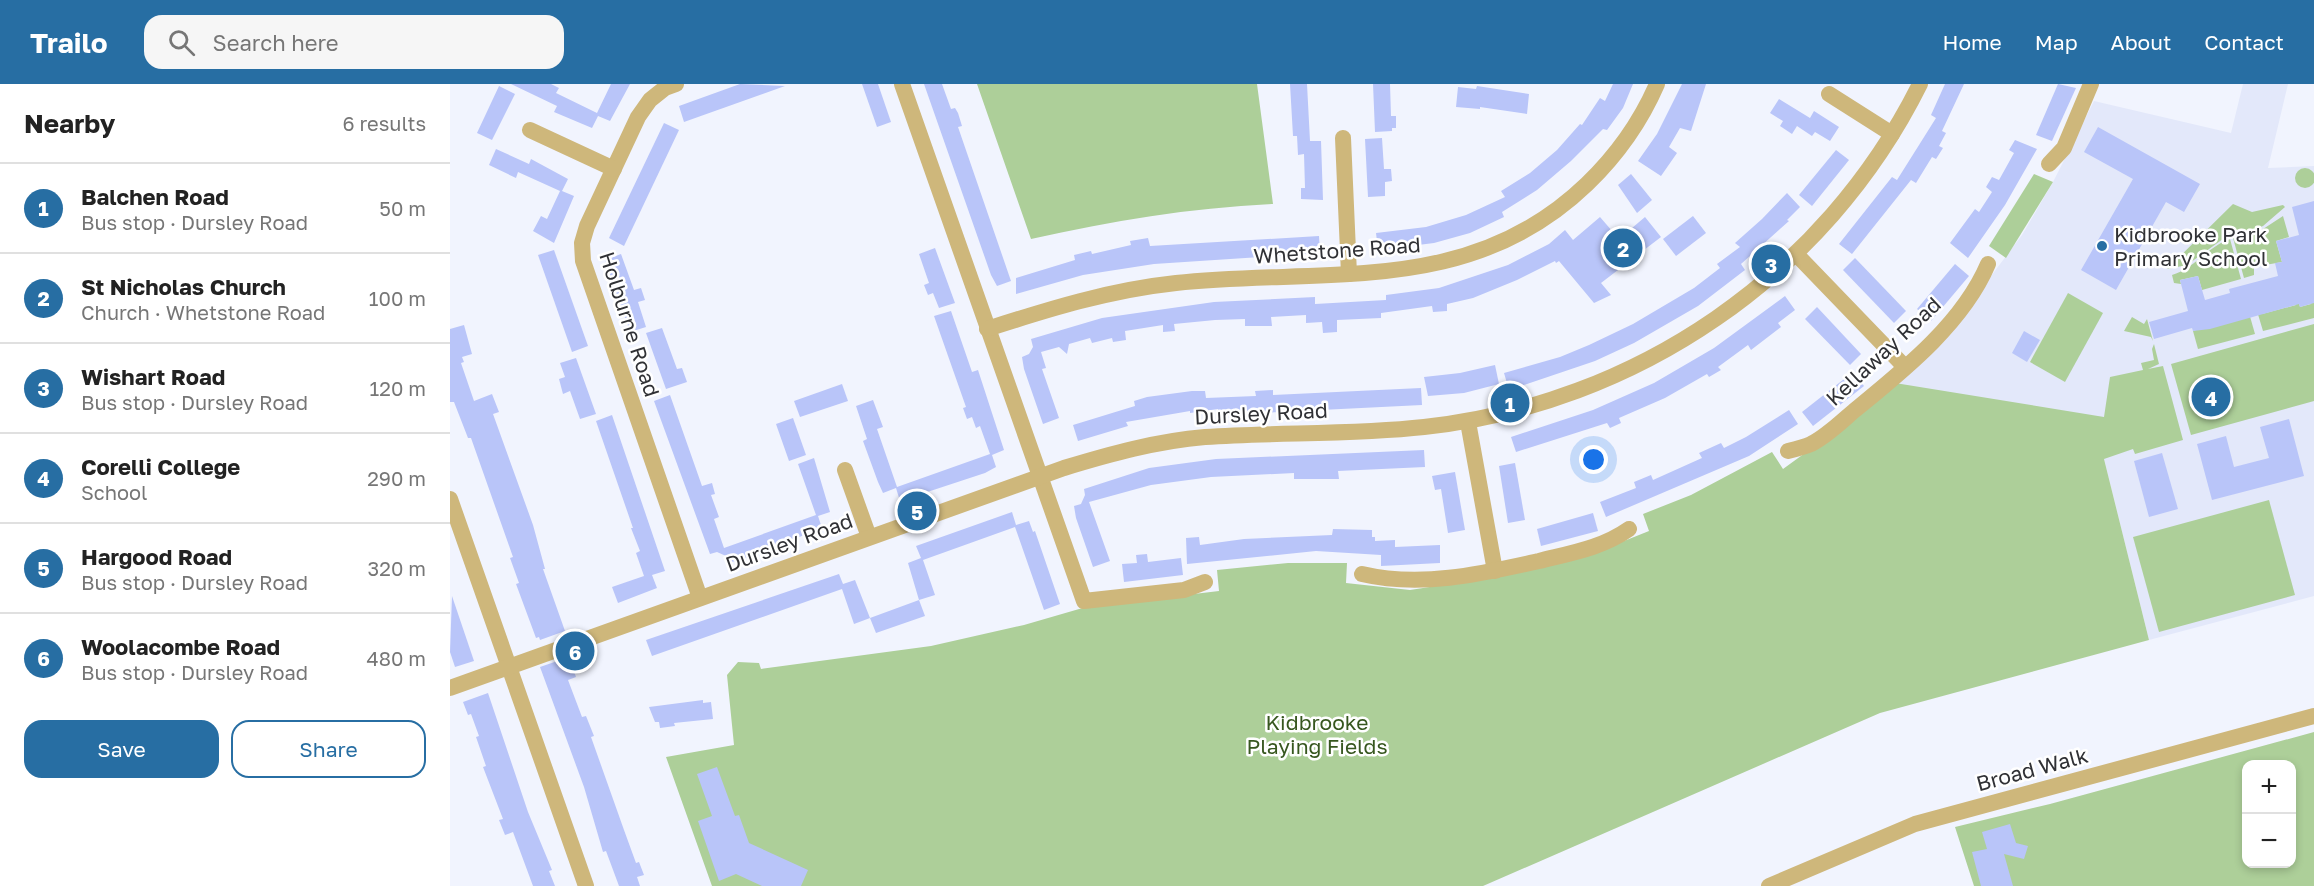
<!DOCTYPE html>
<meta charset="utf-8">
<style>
:root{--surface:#fff;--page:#f6f6f6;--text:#222;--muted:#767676;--line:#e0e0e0;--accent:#276ea3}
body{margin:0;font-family:"Golos Text",sans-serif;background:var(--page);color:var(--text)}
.controls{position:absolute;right:18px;bottom:18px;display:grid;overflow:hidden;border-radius:12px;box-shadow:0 3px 9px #0003}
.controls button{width:54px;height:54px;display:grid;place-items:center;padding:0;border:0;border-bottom:2px solid var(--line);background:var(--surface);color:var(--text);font:30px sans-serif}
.you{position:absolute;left:1144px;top:376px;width:21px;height:21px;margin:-15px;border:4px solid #fff;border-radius:50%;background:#1a73e8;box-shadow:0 0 0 9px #1a73e833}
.badge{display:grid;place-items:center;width:39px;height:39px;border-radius:50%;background:var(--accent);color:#fff;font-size:20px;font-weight:700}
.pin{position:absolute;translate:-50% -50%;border:3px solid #fff;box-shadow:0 2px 6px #0006}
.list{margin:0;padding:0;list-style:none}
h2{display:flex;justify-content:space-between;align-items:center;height:78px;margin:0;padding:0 24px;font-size:26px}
h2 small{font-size:20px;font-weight:400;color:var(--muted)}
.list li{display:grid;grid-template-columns:39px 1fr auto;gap:18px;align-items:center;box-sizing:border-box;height:90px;padding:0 24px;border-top:2px solid var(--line)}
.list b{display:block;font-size:22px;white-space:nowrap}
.list p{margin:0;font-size:20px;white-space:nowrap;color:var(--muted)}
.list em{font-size:20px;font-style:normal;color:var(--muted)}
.actions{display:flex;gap:12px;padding:18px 24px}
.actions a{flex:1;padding:14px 0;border:2px solid var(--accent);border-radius:18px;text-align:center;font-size:21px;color:var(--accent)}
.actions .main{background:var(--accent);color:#fff}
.icon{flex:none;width:33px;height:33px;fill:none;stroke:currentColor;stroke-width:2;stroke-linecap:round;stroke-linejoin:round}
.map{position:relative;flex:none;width:1864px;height:802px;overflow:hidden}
header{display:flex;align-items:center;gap:36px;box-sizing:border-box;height:84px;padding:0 30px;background:var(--accent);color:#fff}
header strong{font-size:28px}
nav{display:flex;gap:33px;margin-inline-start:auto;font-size:21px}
.search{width:420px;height:54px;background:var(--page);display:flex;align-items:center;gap:15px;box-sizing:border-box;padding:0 21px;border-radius:18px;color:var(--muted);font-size:22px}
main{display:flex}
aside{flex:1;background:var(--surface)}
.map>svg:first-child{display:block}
.built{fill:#e3e8fa}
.green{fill:#adcf99;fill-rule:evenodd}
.building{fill:#b9c5f9}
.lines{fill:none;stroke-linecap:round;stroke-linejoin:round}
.minor{stroke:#ceb77b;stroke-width:16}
.poi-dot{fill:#276ea3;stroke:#fff;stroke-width:2}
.labels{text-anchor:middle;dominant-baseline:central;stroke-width:5;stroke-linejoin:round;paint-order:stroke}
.poi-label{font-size:21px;fill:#303135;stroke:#fff;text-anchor:start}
.street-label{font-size:21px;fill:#303135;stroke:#fff}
.park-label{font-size:21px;fill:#37571f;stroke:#fff}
</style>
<header>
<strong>Trailo</strong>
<div class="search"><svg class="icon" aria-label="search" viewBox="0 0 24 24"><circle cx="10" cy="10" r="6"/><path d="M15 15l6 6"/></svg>Search here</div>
<nav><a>Home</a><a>Map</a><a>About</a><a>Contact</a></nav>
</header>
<main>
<aside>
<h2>Nearby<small>6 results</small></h2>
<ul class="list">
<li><span class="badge">1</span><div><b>Balchen Road</b><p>Bus stop · Dursley Road</p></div><em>50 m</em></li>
<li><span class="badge">2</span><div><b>St Nicholas Church</b><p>Church · Whetstone Road</p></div><em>100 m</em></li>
<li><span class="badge">3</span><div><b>Wishart Road</b><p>Bus stop · Dursley Road</p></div><em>120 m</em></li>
<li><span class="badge">4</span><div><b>Corelli College</b><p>School</p></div><em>290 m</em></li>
<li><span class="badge">5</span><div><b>Hargood Road</b><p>Bus stop · Dursley Road</p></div><em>320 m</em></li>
<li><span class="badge">6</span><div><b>Woolacombe Road</b><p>Bus stop · Dursley Road</p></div><em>480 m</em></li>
</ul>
<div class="actions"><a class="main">Save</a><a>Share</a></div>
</aside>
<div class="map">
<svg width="1864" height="802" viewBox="0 0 1864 802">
<rect width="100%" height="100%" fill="#f1f4fe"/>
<polygon class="built" points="1793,0 1838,0 1818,84 1864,82 1864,512 1699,556 1654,375 1445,299 1510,233 1572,151 1603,98 1644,17 1781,49"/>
<g class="green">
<path d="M527 0H807L823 120C739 124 663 137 581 155Z"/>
<circle cx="1855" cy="94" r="10"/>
<polygon points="1584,90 1603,98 1556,174 1539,162"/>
<polygon points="1783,120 1802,128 1833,121 1835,123 1813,142 1799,148 1777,152 1737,181 1717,185"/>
<polygon points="1833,132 1839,153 1826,157 1832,178 1804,183 1804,191 1794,194 1783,154 1807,149"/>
<path d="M1780 155 1791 195 1752 206 1748 192 1730 196 1731 200 1724 199 1722 191C1745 184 1757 163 1780 155Z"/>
<polygon points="1618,209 1653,229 1615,298 1580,278"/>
<polygon points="1864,211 1864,234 1813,247 1807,227 1812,230 1846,221 1845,217 1848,216 1850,223 1861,220"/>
<polygon points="1799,229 1805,250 1748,265 1743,247"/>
<polygon points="1682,233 1694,240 1697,235 1703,257 1701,253 1674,247"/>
<polygon points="1864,240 1864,317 1741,351 1721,280"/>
<polygon points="1704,260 1709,280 1698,285 1713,282 1733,356 1685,370 1683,365 1654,375 1699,556 1430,629 1033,802 262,802 216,673 284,661 277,591 288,578 309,579 311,585 481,562 574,541 636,523 769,507 767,486 838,479 897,479 896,499 960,506 999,500 1174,457 1199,447 1193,430 1241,411 1322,368 1333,385 1384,348 1445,299 1654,333 1660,293 1693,286 1691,279 1704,276 1702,265"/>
<polygon points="1819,416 1845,511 1709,548 1683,453"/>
<path d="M1864 648V802H1524L1505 743 1600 720ZM1796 680H1842V780H1796Z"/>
</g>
<g class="building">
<polygon points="61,0 101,0 109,4 106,9 147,29 161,0 180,0 160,37 148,32 142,44 104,28 107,22"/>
<polygon points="290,0 335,2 234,38 229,22"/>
<polygon points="412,0 428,0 441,38 427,43"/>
<polygon points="474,0 492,0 501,25 505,24 508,29 512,42 508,43 561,197 547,202 541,191"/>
<polygon points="840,0 857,0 860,57 871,57 873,116 851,115 851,104 855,104 854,70 848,71 847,52 843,52"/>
<polygon points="923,0 940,0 941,32 946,32 946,44 942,44 942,47 925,48"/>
<polygon points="1163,0 1183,0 1173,24 1157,46 1153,45 1121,77 1087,106 1052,128 1054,133 1020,149 984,159 928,166 926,149 976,143 1016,131 1055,113 1051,107 1080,89 1107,66 1130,40 1132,41 1150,14 1155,17"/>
<polygon points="1232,0 1256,0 1241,47 1230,44 1219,63 1227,69 1211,92 1188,77 1207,50"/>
<polygon points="1495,0 1514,0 1492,47 1496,49 1489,62 1493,64 1486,75 1482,73 1466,99 1461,96 1402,170 1389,160 1442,93 1447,96 1486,34 1481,31"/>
<polygon points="1608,0 1626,4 1602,57 1586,51"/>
<polygon points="49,2 65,10 42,56 27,49"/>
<polygon points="1027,2 1079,10 1077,30 1030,23 1030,25 1006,23 1008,3 1026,5"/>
<polygon points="1329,15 1360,34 1364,27 1389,43 1380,57 1365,48 1362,52 1347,42 1342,50 1330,42 1333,37 1320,29"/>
<polygon points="214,39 229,46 174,162 159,154"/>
<polygon points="1648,43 1750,100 1734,128 1716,118 1666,206 1631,186 1683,95 1634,68"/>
<polygon points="932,54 934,85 941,85 942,97 935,98 935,112 918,113 915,55"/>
<polygon points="1565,56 1587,65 1555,121 1518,174 1500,159 1525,125 1529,128 1542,108 1536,103 1542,93 1549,96 1564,69 1559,66"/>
<polygon points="46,65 79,80 81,75 118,95 112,107 124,112 104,159 83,147 91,132 97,135 110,107 68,88 66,94 39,81"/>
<polygon points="1386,66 1399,76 1362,122 1349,111"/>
<polygon points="1181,90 1202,116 1187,129 1168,101"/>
<polygon points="1337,109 1350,123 1337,136 1339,137 1291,180 1295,186 1248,222 1184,259 1145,277 1059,306 1054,289 1110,273 1139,261 1183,240 1244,204 1270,184 1267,180 1290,163 1285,159 1312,135"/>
<polygon points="1864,117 1864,219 1850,223 1849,220 1760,245 1743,247 1742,244 1704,255 1699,238 1738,227 1730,196 1748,192 1755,216 1780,209 1779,205 1828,192 1825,179 1832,178 1826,157 1849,151 1842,123"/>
<polygon points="1243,132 1256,149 1226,172 1213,155"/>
<polygon points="1150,133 1169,155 1195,133 1211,153 1151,199 1161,211 1144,219 1109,177 1106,179 1105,177 1067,196 1023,214 997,220 997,227 983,228 982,222 931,229 931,234 887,236 887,248 873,249 872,238 856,239 856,231 821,233 822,242 795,242 795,235 765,236 724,240 725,247 713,248 713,241 675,247 676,256 663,258 662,254 642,259 640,254 619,260 617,270 609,263 591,268 596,284 592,285 609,334 593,340 574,285 572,273 579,270 583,263 581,255 652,234 764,218 865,213 865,220 936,216 936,211 989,204 1058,181 1099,160 1115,146 1123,156"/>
<polygon points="869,152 870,169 704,180 633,191 566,210 566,194 625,176 624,171 641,167 642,170 681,161 680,157 698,154 700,162"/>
<polygon points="485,164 505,219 489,224 483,209 478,211 474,201 479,199 469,170"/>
<polygon points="104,166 138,262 122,268 88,171"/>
<polygon points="171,170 184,206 191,204 195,216 188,218 196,243 180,248 155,176"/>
<polygon points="1405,174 1456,227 1444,239 1393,186"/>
<polygon points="1505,180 1519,192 1481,237 1467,225"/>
<polygon points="1335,212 1345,226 1328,239 1331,243 1301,266 1298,261 1268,283 1271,286 1259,293 1257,290 1215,314 1169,334 1171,339 1160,344 1157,339 1066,368 1061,353 1143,326 1204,299 1264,264"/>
<polygon points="1367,223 1411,270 1400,281 1355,235"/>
<polygon points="501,227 522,288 528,286 554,366 542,371 546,383 535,389 450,417 446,404 433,409 428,398 413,357 417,355 406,322 423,316 433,343 427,345 447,403 540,370 530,342 526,344 522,333 517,335 513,324 516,323 484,232"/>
<polygon points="14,241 22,270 12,273 14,278 11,279 24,317 42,310 49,328 43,330 83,441 95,485 93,485 115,547 90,556 89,553 86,554 66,500 69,499 60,474 63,473 21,354 18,354 4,318 0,318 0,245"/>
<polygon points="212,244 227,285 232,284 237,298 216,305 196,249"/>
<polygon points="1574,247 1590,256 1577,278 1562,269"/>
<polygon points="126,274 146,330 130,335 120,307 113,310 109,295 115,293 110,279"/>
<polygon points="1045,281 1049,300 1014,309 978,312 974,293 1010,289"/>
<polygon points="1403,288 1414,302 1363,342 1352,328"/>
<polygon points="392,300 398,317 350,333 344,317"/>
<polygon points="971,304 972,321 768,331 768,325 740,329 740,327 676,338 678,342 628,357 623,341 685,322 684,317 697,313 742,307 755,307 756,314 806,312 805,307 823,306 823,311"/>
<polygon points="220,311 252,402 262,399 265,410 261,411 269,433 264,435 274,464 366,431 348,380 364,374 380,428 368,432 372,444 289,477 278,478 276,472 267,468 260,470 204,317"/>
<polygon points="1339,326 1348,340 1299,372 1156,433 1150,418 1186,404 1184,398 1201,391 1203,396 1252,374 1249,369 1271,359 1274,364 1296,353"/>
<polygon points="162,331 215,487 202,491 207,504 168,519 162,503 194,492 186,469 190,467 181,444 183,444 146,337"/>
<polygon points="343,334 356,371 339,377 326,340"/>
<polygon points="1839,335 1854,392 1762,416 1747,360 1776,352 1784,383 1819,374 1810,343"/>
<polygon points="974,366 975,383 888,387 889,395 844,395 844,389 761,393 701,401 639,418 660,477 643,483 626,434 624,422 631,420 635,411 634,405 699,384 766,375"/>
<polygon points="1712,369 1728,425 1699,433 1684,377"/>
<polygon points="1065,379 1075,436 1058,439 1049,382"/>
<polygon points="1005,388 1015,446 998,449 991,405 985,406 982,392"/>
<polygon points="562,428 566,441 579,437 583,448 585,447 610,520 594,526 565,443 473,476 485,511 469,516 458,479 471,474 466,462"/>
<polygon points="1143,429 1148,447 1091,462 1087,445"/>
<polygon points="883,445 922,446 922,453 925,453 925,457 945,456 945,463 990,461 990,479 931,482 931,471 866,467 737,480 736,454 749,453 750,461 794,455 882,451"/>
<polygon points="697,470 698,478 731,474 733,491 674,498 672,480 687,479 686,471"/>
<polygon points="389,490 393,500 405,496 420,534 469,516 475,532 426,549 420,534 404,540 392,505 202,572 196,556"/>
<polygon points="2,512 24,577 5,583 0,568"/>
<polygon points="119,573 126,593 118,596 132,633 136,632 144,652 141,653 174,746 186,779 189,778 194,791 187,793 190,802 169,802 156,767 153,768 134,703 90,583"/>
<polygon points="38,609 78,728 102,786 99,787 105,802 83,802 63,748 55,751 49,736 53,735 33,683 36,682 26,653 29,652 21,630 18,631 13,618"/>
<polygon points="253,616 253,619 261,618 263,635 224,639 225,642 210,644 209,638 205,638 199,623"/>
<polygon points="267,683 285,732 289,731 299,759 358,786 351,802 312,802 286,790 269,797 248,737 262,732 247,690"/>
<polygon points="1560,740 1566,759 1578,762 1574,775 1554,770 1563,802 1531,802 1522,768 1537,765 1532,748"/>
</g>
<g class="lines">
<g class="minor">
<polyline points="226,0 215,4 200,16 188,33 137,142 132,159 133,177 250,514"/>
<polyline points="452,0 634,517 734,506 755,498"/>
<polyline points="1379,10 1442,50"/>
<polyline points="80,46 164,85"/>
<polyline points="893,54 899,190"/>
<polyline points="1599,80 1614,64 1641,0"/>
<polyline points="1346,170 1455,283"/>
<path d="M537 245C599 225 660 206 726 199 874 183 1019 214 1137 100 1166 72 1191 37 1207 0"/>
<polyline points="1018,338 1045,487"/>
<path d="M1338 367C1346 365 1354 363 1361 360 1377 352 1392 337 1405 326 1454 286 1513 239 1538 180"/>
<polyline points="395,386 419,453"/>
<polyline points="0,415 136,802"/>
<path d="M912 490C971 504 1031 490 1089 477 1121 469 1152 464 1179 445"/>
<path d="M0 604 614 384C660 370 707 357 755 353 828 348 902 351 974 343 1186 320 1375 191 1470 0"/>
<polyline points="1319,802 1465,740 1864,632"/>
</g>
</g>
<circle class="poi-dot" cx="1652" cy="162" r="6"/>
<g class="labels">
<g class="poi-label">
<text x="1664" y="150">Kidbrooke Park<tspan x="1664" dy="24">Primary School</tspan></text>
</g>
<g class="street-label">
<text transform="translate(887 166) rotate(-4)">Whetstone Road</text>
<text transform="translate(180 240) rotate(72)">Holburne Road</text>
<text transform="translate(1433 267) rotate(-43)">Kellaway Road</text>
<text transform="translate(811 329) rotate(-3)">Dursley Road</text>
<text transform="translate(339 458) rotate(-20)">Dursley Road</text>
<text transform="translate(1582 685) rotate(-15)">Broad Walk</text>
</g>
<g class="park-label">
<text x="867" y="638">Kidbrooke<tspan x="867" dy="24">Playing Fields</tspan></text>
</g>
</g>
</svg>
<div class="controls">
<button>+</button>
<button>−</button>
</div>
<div class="you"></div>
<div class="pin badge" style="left:1060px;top:319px">1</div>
<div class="pin badge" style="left:1173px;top:164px">2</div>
<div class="pin badge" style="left:1321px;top:180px">3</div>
<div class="pin badge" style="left:1761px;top:313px">4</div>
<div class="pin badge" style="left:467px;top:427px">5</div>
<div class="pin badge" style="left:125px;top:567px">6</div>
</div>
</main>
